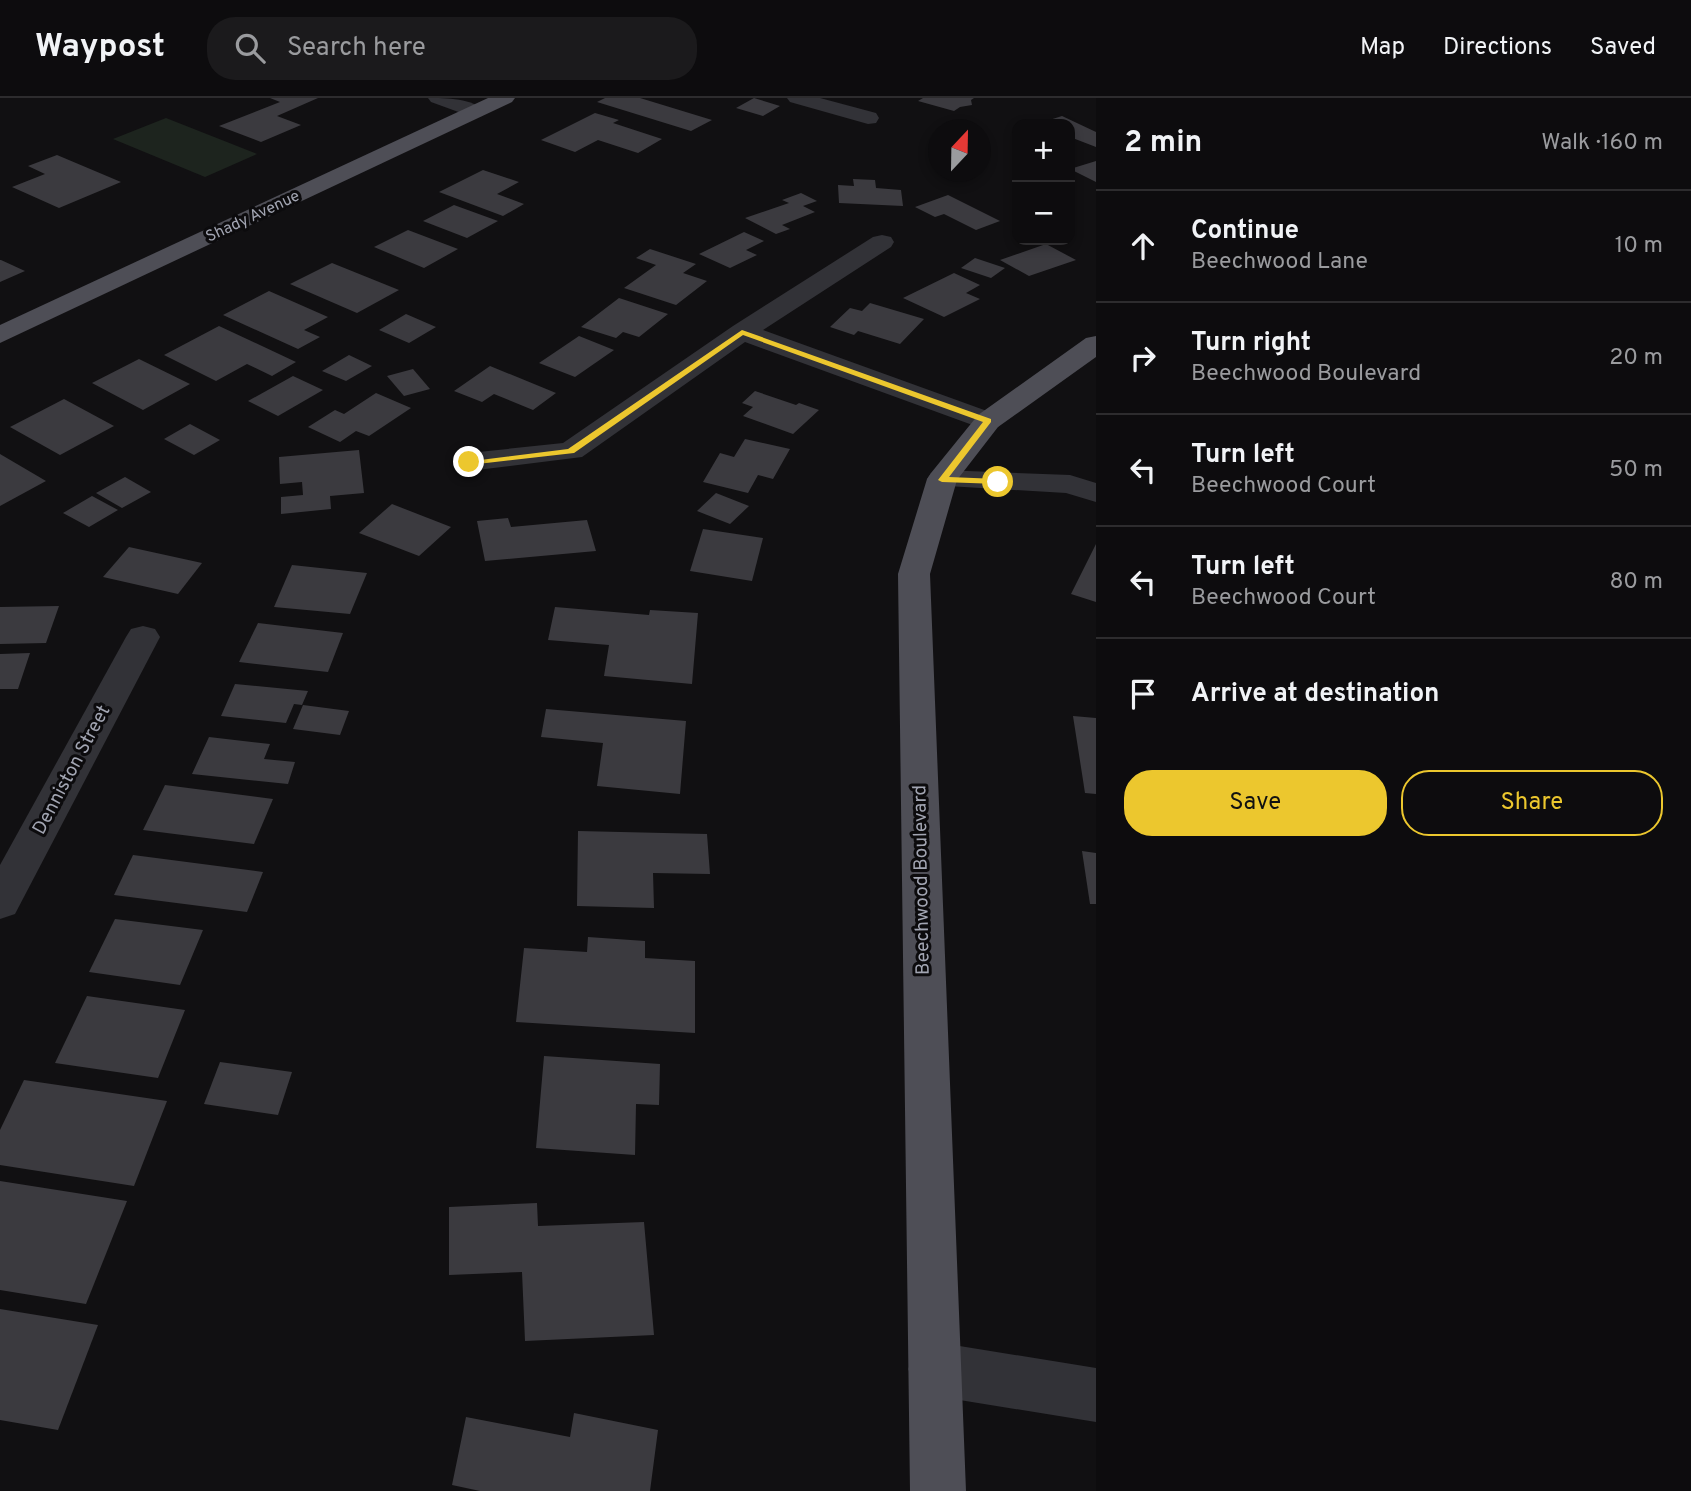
<!DOCTYPE html>
<meta charset="utf-8">
<style>
:root{--surface:#0d0c0e;--page:#1b1a1c;--text:#f1f3f6;--muted:#9a9b9e;--line:#2d2c2e;--accent:#ecc72e}
body{margin:0;font-family:Overpass,sans-serif;background:var(--page);color:var(--text)}
.controls{position:absolute;right:21px;top:21px;display:grid;overflow:hidden;border-radius:14px;box-shadow:0 4px 10px #0003}
.controls button{width:63px;height:63px;display:grid;place-items:center;padding:0;border:0;border-bottom:2px solid var(--line);background:var(--surface);color:var(--text);font:35px sans-serif}
.compass{position:absolute;left:928px;top:21px;width:63px;height:63px;border-radius:50%;background:var(--surface);box-shadow:0 4px 10px #0003;rotate:22deg}
.stop{position:absolute;width:21px;height:21px;margin:-16px;border:5px solid #ecc72e;border-radius:50%;background:#fff}
.stop.end{background:#ecc72e;border-color:#fff;box-shadow:0 2px 7px #0008}
.list{margin:0;padding:0;list-style:none}
h2{display:flex;justify-content:space-between;align-items:center;height:91px;margin:0;padding:0 28px;font-size:30px}
h2 small{font-size:23px;font-weight:400;color:var(--muted)}
.list li{display:grid;grid-template-columns:46px 1fr auto;gap:21px;align-items:center;box-sizing:border-box;height:112px;padding:0 28px;border-top:2px solid var(--line)}
.list b{display:block;font-size:26px;white-space:nowrap}
.list p{margin:0;font-size:23px;white-space:nowrap;color:var(--muted)}
.list em{font-size:23px;font-style:normal;color:var(--muted)}
.actions{display:flex;gap:14px;padding:21px 28px}
.actions a{flex:1;padding:16px 0;border:2px solid var(--accent);border-radius:28px;text-align:center;font-size:24px;color:var(--accent)}
.actions .main{background:var(--accent);color:#111}
.icon{flex:none;width:38px;height:38px;fill:none;stroke:currentColor;stroke-width:2;stroke-linecap:round;stroke-linejoin:round}
.map{position:relative;flex:none;width:1096px;height:1393px;overflow:hidden}
header{display:flex;align-items:center;gap:42px;box-sizing:border-box;height:98px;padding:0 35px;background:var(--surface);border-bottom:2px solid var(--line)}
header strong{font-size:33px}
nav{display:flex;gap:38px;margin-inline-start:auto;font-size:24px}
.search{width:490px;height:63px;background:var(--page);display:flex;align-items:center;gap:18px;box-sizing:border-box;padding:0 24px;border-radius:28px;color:var(--muted);font-size:26px}
main{display:flex}
aside{flex:1;background:var(--surface)}
.map>svg:first-child{display:block}
.green{fill:#1d241e}
.building{fill:#3b3a3f}
.lines{fill:none;stroke-linecap:round;stroke-linejoin:round}
.minor{fill:#323237;fill-rule:evenodd}
.major{fill:#4e4e56;fill-rule:evenodd}
.route{fill:#ecc72e}
.labels{text-anchor:middle;dominant-baseline:central;stroke-width:6;stroke-linejoin:round;paint-order:stroke}
.far-street-label{font-size:16px;fill:#a2a5b2;stroke:#0c0b0d}
.street-label{font-size:19px;fill:#a2a5b2;stroke:#0c0b0d}
</style>
<header>
<strong>Waypost</strong>
<div class="search"><svg class="icon" aria-label="search" viewBox="0 0 24 24"><circle cx="10" cy="10" r="6"/><path d="M15 15l6 6"/></svg>Search here</div>
<nav><a>Map</a><a>Directions</a><a>Saved</a></nav>
</header>
<main>
<div class="map">
<svg width="1096" height="1393" viewBox="0 0 1096 1393">
<rect width="100%" height="100%" fill="#111012"/>
<polygon class="green" points="166,20 257,56 205,79 113,41"/>
<g class="building">
<polygon points="270,0 318,0 277,18 301,27 261,44 219,28 280,4"/>
<polygon points="605,0 640,0 712,22 691,33 597,4"/>
<polygon points="754,0 780,8 763,18 736,10"/>
<polygon points="923,0 974,0 971,2 972,7 960,9 954,13 918,3"/>
<polygon points="595,15 619,22 613,25 662,41 638,55 598,42 575,54 541,42"/>
<polygon points="1062,18 1096,34 1096,49 1070,39 1070,26 1040,25"/>
<polygon points="57,57 121,84 59,110 12,89 45,76 28,68"/>
<polygon points="1096,63 1096,84 1070,71"/>
<polygon points="483,72 519,84 497,96 524,106 503,118 439,94"/>
<polygon points="853,81 875,82 876,90 901,92 903,108 839,105 838,87 854,88"/>
<polygon points="801,95 817,103 803,108 815,114 782,127 790,131 776,136 745,120 789,105 782,102"/>
<polygon points="948,97 1000,123 976,132 944,116 935,119 915,109"/>
<polygon points="454,107 498,123 467,140 423,123"/>
<polygon points="408,132 458,151 424,170 374,149"/>
<polygon points="744,134 764,143 746,152 757,157 730,170 699,156"/>
<polygon points="1046,146 1076,162 1029,178 1000,162"/>
<polygon points="650,151 696,166 683,175 707,183 676,207 624,190 656,167 636,160"/>
<polygon points="975,160 1005,170 991,180 961,170"/>
<polygon points="0,162 1,162 25,173 0,184"/>
<polygon points="332,165 399,192 357,215 290,186"/>
<polygon points="954,175 980,187 966,195 980,201 944,219 903,200"/>
<polygon points="269,193 328,219 304,232 320,239 298,251 223,217"/>
<polygon points="619,200 668,216 639,239 623,234 616,240 581,229"/>
<polygon points="870,205 924,221 900,246 858,233 854,237 830,229 850,210 862,213"/>
<polygon points="406,216 436,229 409,245 379,232"/>
<polygon points="219,228 296,264 272,278 247,266 216,283 164,257"/>
<polygon points="579,238 614,252 575,279 539,265"/>
<polygon points="349,257 372,268 346,283 322,273"/>
<polygon points="139,261 190,286 143,312 92,285"/>
<polygon points="490,268 556,295 533,312 494,296 482,304 454,293"/>
<polygon points="413,271 430,291 404,298 387,278"/>
<polygon points="293,278 323,292 278,318 248,303"/>
<polygon points="755,293 796,307 799,305 819,312 793,336 743,318 753,309 742,305"/>
<polygon points="376,295 411,310 369,338 356,333 340,344 308,329 335,312 344,316"/>
<polygon points="64,301 114,328 60,357 10,329"/>
<polygon points="190,326 220,342 194,357 164,341"/>
<polygon points="745,341 790,351 773,381 758,377 748,395 703,384 720,355 734,359"/>
<polygon points="359,352 364,395 330,398 331,411 281,416 281,399 303,397 302,384 280,386 279,359"/>
<polygon points="0,356 46,383 0,408"/>
<polygon points="125,379 151,394 122,410 96,395"/>
<polygon points="716,395 749,408 730,426 697,413"/>
<polygon points="92,398 118,412 89,429 63,415"/>
<polygon points="392,406 451,429 419,458 359,435"/>
<polygon points="508,420 511,429 587,422 596,453 485,463 477,423"/>
<polygon points="703,431 763,440 752,483 690,473"/>
<polygon points="1096,446 1096,504 1071,496"/>
<polygon points="129,449 202,465 178,496 103,479"/>
<polygon points="292,467 367,475 350,516 274,509"/>
<polygon points="59,508 46,545 0,546 0,509"/>
<polygon points="555,509 649,517 650,512 698,515 692,586 604,578 609,547 548,542"/>
<polygon points="258,525 343,535 328,574 239,564"/>
<polygon points="30,555 18,591 0,591 0,556"/>
<polygon points="235,586 308,593 302,607 294,606 286,625 221,618"/>
<polygon points="303,607 349,613 340,637 293,631"/>
<polygon points="546,611 686,623 680,696 597,688 603,645 541,639"/>
<polygon points="1073,618 1096,620 1096,696 1085,695"/>
<polygon points="209,639 270,646 264,661 295,664 288,686 192,676"/>
<polygon points="165,687 273,701 254,746 143,732"/>
<polygon points="578,733 707,736 710,776 653,775 654,810 577,808"/>
<polygon points="1082,753 1096,755 1096,806 1090,806"/>
<polygon points="133,757 263,774 247,814 114,797"/>
<polygon points="115,821 203,832 180,887 89,874"/>
<polygon points="588,839 645,843 645,860 695,863 695,935 516,924 524,850 587,854"/>
<polygon points="87,898 185,912 158,980 55,965"/>
<polygon points="544,958 660,966 659,1007 636,1006 635,1057 536,1050"/>
<polygon points="220,964 292,974 278,1017 204,1006"/>
<polygon points="24,982 167,1003 134,1088 0,1067 0,1032"/>
<polygon points="0,1083 127,1103 86,1206 0,1192"/>
<polygon points="537,1105 538,1128 644,1124 654,1237 525,1243 522,1174 449,1177 449,1109"/>
<polygon points="0,1211 98,1227 58,1332 0,1322"/>
<polygon points="574,1315 658,1332 650,1393 480,1393 452,1387 466,1319 570,1339"/>
</g>
<g class="lines">
<g class="minor">
<path d="M428 0C446 0 473 0 486 14L482 18 475 20 431 4Z"/>
<polygon points="787,0 820,0 876,15 879,20 876,25 868,26 790,4"/>
<polygon points="882,137 891,139 894,144 891,149 763,232 998,317 1002,323 998,329 988,332 978,329 745,244 582,359 469,373 458,370 454,364 458,358 469,355 563,345 733,228 873,139"/>
<polygon points="942,372 1070,377 1096,385 1096,404 1066,395 931,387 927,381 931,375"/>
<polygon points="143,528 155,531 160,539 15,816 0,821 0,767 126,539 131,531"/>
<polygon points="935,1244 1096,1270 1096,1324 935,1298 916,1290 908,1271 916,1252"/>
</g>
<g class="major">
<polygon points="488,0 515,0 512,4 0,245 0,227"/>
<polygon points="1096,238 1096,259 998,329 957,382 930,476 966,1393 910,1393 898,476 927,381 931,375 978,317 1086,240"/>
</g>
</g>
<polygon class="route" points="742,232 991,321 991,324 949,379 998,381 1002,384 998,386 942,384 938,382 983,324 743,237 574,355 469,367 464,364 568,351"/>
<g class="labels">
<g class="far-street-label">
<text transform="translate(253 119) rotate(-25)">Shady Avenue</text>
</g>
<g class="street-label">
<text transform="translate(72 672) rotate(-62)">Denniston Street</text>
<text transform="translate(922 782) rotate(-91)">Beechwood Boulevard</text>
</g>
</g>
</svg>
<div class="controls">
<button>+</button>
<button>−</button>
</div>
<svg class="compass" viewBox="-18 -18 36 36"><path d="M0-13l5 13h-10z" fill="#e53935"/><path d="M0 13l5-13h-10z" fill="#9a9b9e"/></svg>
<div class="stop" style="left:998px;top:384px"></div>
<div class="stop end" style="left:469px;top:364px"></div>
</div>
<aside>
<h2>2 min<small>Walk · 160 m</small></h2>
<ul class="list">
<li><svg class="icon" aria-label="ahead" viewBox="0 0 24 24"><path d="M12 20V5M6 11l6-6 6 6"/></svg><div><b>Continue</b><p>Beechwood Lane</p></div><em>10 m</em></li>
<li><svg class="icon" aria-label="right" viewBox="0 0 24 24"><path d="M7 20v-9h11M14 6l5 5-5 5"/></svg><div><b>Turn right</b><p>Beechwood Boulevard</p></div><em>20 m</em></li>
<li><svg class="icon" aria-label="left" viewBox="0 0 24 24"><path d="M17 20v-9H6M10 6l-5 5 5 5"/></svg><div><b>Turn left</b><p>Beechwood Court</p></div><em>50 m</em></li>
<li><svg class="icon" aria-label="left" viewBox="0 0 24 24"><path d="M17 20v-9H6M10 6l-5 5 5 5"/></svg><div><b>Turn left</b><p>Beechwood Court</p></div><em>80 m</em></li>
<li><svg class="icon" aria-label="arrive" viewBox="0 0 24 24"><path d="M6 21V4h12l-3 4 3 4H6"/></svg><div><b>Arrive at destination</b></div></li>
</ul>
<div class="actions"><a class="main">Save</a><a>Share</a></div>
</aside>
</main>
